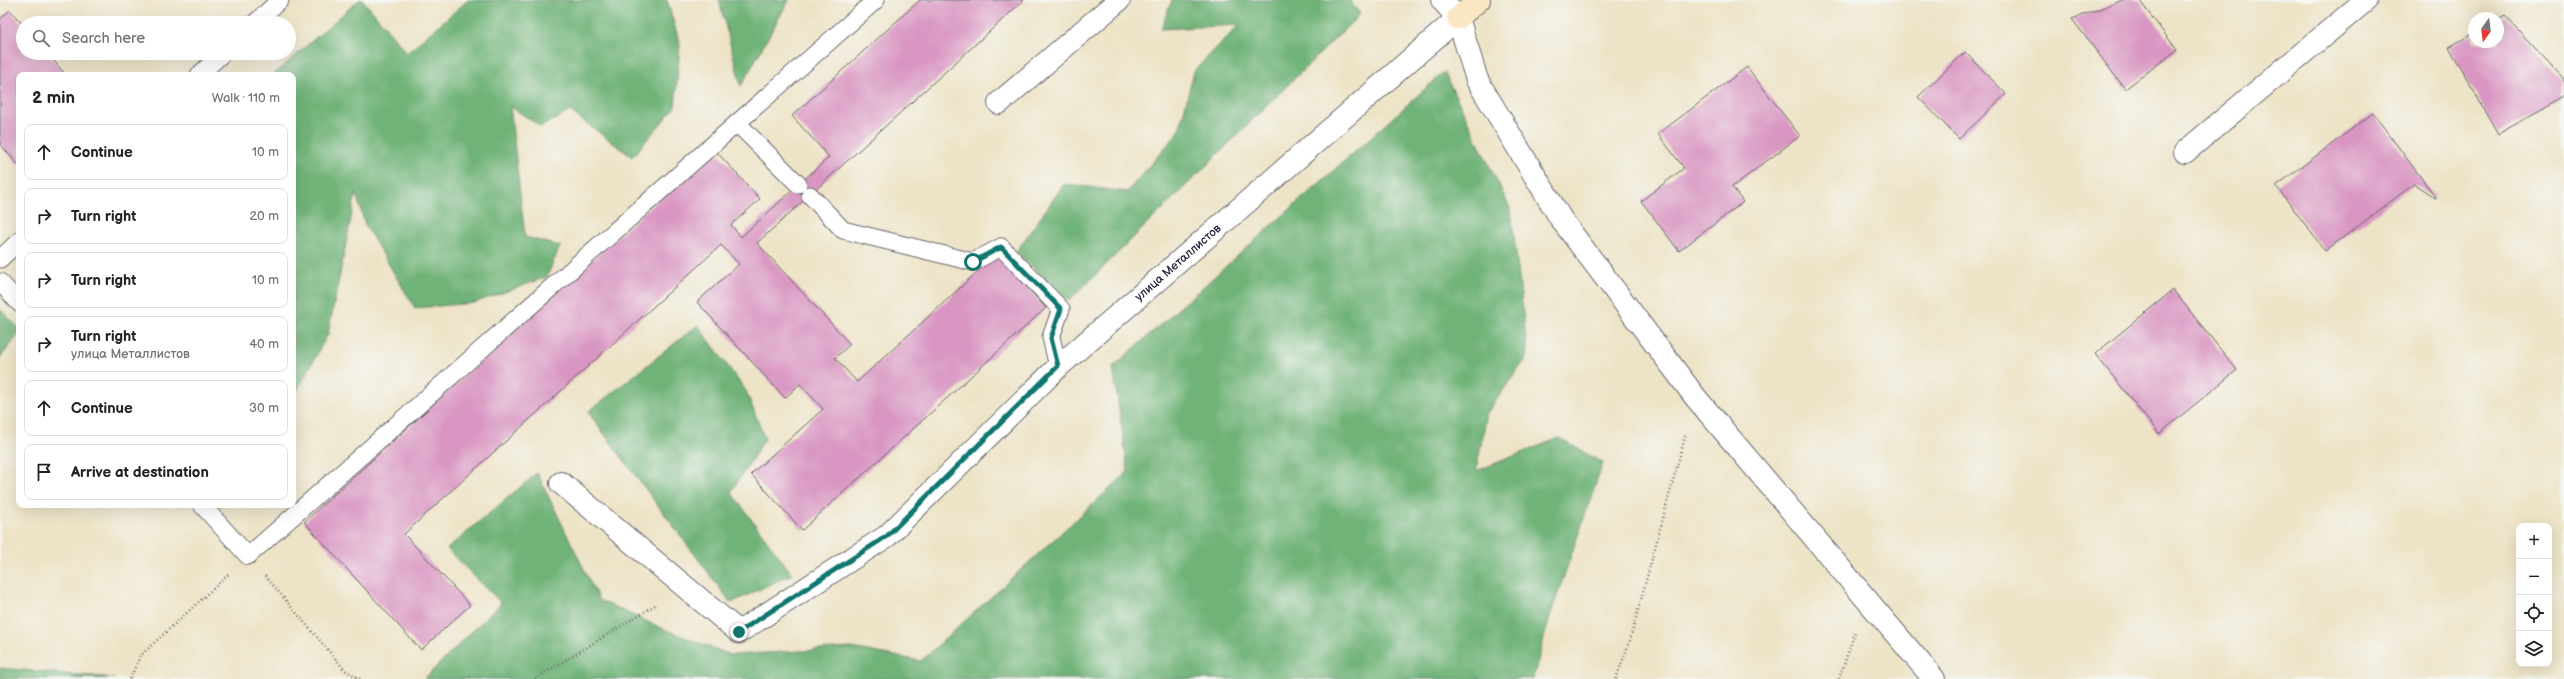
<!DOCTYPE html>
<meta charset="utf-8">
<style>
:root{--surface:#fff;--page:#f2f2f2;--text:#222;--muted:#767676;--line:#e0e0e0}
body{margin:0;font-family:"Balsamiq Sans",sans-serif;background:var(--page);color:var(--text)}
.controls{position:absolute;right:12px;bottom:12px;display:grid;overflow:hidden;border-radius:8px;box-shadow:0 4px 16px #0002}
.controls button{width:36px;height:36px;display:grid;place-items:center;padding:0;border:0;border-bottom:1px solid var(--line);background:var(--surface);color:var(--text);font:20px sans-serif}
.compass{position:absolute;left:2468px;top:12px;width:36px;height:36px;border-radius:50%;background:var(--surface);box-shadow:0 4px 16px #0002;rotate:194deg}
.stop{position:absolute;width:12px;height:12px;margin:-9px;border:3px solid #0f766e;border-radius:50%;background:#fff}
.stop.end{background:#0f766e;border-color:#fff;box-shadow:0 1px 4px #0008}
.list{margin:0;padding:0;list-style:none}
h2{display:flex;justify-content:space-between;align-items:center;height:52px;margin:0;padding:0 16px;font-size:17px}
h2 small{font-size:13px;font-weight:400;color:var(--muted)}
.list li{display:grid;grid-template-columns:26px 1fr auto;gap:12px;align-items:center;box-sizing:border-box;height:56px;margin:0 8px 8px;padding:0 8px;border:1px solid var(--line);border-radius:8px}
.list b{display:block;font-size:15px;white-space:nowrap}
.list p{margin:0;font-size:13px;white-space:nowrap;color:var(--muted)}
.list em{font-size:13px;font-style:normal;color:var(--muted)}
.icon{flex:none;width:22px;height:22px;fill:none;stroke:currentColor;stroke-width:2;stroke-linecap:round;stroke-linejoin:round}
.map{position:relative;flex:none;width:2564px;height:679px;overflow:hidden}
.search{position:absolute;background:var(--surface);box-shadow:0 4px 16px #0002;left:16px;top:16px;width:280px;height:44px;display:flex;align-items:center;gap:10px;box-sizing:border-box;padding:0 14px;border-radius:22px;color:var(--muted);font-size:15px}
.panel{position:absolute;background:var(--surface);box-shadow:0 4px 16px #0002;left:16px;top:72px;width:280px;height:436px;border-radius:8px}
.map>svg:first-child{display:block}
.forest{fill:#70b378;stroke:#496a5a}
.building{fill:#d996c2}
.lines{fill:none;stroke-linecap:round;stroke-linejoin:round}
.lane-casing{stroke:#69666c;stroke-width:19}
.street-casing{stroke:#69666c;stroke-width:24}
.secondary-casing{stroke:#69666c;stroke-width:24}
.path{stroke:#69666c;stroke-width:2.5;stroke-dasharray:1 3;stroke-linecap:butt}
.lane{stroke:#fff;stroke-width:17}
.street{stroke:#fff;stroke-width:22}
.secondary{stroke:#fbe6c3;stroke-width:22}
.route{stroke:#0f766e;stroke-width:5}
.labels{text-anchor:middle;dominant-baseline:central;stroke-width:3;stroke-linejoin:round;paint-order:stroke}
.street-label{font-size:12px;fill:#22223b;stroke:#f6f6f2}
</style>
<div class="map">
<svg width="2564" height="679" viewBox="0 0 2564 679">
<rect width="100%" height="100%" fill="#f6f6f2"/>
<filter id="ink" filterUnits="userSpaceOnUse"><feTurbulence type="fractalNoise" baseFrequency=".025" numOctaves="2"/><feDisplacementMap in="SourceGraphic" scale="8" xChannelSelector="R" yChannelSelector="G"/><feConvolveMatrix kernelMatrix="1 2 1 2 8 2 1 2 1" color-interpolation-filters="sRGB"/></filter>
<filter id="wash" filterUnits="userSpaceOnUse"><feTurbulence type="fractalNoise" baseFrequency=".012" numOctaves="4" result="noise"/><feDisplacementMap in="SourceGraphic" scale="16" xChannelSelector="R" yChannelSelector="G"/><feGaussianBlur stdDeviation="0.9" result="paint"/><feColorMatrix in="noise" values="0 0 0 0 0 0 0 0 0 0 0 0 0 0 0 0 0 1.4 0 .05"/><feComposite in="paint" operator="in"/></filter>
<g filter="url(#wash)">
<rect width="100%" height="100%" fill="#ede3c6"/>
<g class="forest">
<polygon points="359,0 363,0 407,53 468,0 667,0 680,44 675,107 632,157 570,111 541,127 510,106 525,237 560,246 547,277 474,303 415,308 365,225 356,193 328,334 293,398 293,75 273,75"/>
<polygon points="719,0 789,0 741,86"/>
<polygon points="1172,0 1350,0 1360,14 1069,301 1016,252 1064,184 1127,192 1179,131 1194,71 1239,25 1161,29"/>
<polygon points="1444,72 1511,210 1528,356 1487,413 1476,471 1559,438 1603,463 1550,616 1533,679 424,679 501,603 447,549 537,473 599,600 666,630 731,655 852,648 921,661 1128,472 1113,367"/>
<polygon points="0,309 19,328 19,334 0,358"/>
<polygon points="698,325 746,391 765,439 731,492 792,574 731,603 588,412"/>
<polygon points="0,668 114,678 0,679"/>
</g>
<g id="blocks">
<g class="building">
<polygon points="920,0 1024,0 757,243 850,344 835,358 857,382 997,254 1046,308 802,530 751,474 823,409 800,384 785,398 697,302 739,264 721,245 404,534 470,605 421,650 304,522 714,149 760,199 731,225 741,237 829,157 792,116"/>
<polygon points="2123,0 2139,0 2177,50 2125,89 2072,19"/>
<polygon points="10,10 23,25 23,53 47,53 66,75 19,75 19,166 0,144 0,19"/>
<polygon points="2505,16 2564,79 2564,97 2498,134 2449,47 2474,33 2474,42 2498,42 2498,20"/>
<polygon points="1965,52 2006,94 1959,139 1918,97"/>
<polygon points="1747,67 1800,136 1732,187 1743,202 1679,251 1641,201 1684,168 1658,134"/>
<polygon points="2373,113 2437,199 2414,184 2325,251 2276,186"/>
<polygon points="2173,290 2237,370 2159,434 2095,354"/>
</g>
</g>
</g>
<g filter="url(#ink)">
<use href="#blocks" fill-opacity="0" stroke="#69666c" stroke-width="1"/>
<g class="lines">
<g class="lane-casing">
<g id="lane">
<polyline points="255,23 280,0"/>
<polyline points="199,75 223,53"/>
<polyline points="737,123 798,184"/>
<polyline points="810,195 843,230 973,262 1001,247 1061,309 1051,337 1058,367"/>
<polyline points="0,259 19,241"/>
<polyline points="0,282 19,303"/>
<polyline points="202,505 248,556 876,0"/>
</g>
</g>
<g class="street-casing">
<g id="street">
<polyline points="1442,0 1458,18 1477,80 1561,219 1696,398 1934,679"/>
<polyline points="999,103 1119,0"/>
<polyline points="2185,152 2366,0"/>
<path id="s1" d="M561 483 739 632 887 536 1058 367 1458 18"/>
</g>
</g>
<g class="secondary-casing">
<polyline id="secondary" points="1458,18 1479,0"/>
</g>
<g class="path">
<polyline points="265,576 345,670 360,679"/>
<polyline points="130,679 140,656 229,574"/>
<polyline points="535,679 657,604"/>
<polyline points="1616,679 1630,640 1686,433"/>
<polyline points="1839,679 1855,632"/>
</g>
<use href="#lane" class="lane"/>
<use href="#street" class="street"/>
<use href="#secondary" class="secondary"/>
</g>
</g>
<g class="lines" filter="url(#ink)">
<polyline class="route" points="739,632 887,536 1058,366 1051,338 1061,309 1001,247 973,262"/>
</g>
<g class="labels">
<g class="street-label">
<text stroke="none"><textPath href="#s1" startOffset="808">улица Металлистов</textPath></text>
</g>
</g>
</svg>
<div class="controls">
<button>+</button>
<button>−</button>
<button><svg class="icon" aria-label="locate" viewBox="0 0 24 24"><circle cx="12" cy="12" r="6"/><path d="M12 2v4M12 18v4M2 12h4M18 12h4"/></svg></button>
<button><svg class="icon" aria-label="layers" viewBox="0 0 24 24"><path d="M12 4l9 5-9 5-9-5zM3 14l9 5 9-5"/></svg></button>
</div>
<svg class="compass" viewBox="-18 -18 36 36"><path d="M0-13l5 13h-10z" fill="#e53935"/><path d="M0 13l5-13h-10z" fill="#767676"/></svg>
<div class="stop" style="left:973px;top:262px"></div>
<div class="stop end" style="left:739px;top:632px"></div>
<div class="search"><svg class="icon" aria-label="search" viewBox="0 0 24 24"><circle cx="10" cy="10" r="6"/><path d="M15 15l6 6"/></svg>Search here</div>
<section class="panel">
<h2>2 min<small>Walk · 110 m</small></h2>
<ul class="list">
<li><svg class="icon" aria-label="ahead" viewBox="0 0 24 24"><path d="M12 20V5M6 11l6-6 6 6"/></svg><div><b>Continue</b></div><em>10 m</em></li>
<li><svg class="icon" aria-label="right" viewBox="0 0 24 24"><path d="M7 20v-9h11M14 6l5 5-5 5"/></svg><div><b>Turn right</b></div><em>20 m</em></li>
<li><svg class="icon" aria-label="right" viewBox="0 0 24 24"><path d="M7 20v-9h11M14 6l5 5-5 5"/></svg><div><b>Turn right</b></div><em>10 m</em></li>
<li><svg class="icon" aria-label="right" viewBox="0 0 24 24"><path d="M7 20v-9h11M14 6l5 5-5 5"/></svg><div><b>Turn right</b><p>улица Металлистов</p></div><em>40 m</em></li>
<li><svg class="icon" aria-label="ahead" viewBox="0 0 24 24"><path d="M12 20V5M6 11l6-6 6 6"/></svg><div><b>Continue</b></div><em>30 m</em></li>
<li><svg class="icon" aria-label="arrive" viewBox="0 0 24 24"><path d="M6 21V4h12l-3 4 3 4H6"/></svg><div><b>Arrive at destination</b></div></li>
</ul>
</section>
</div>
